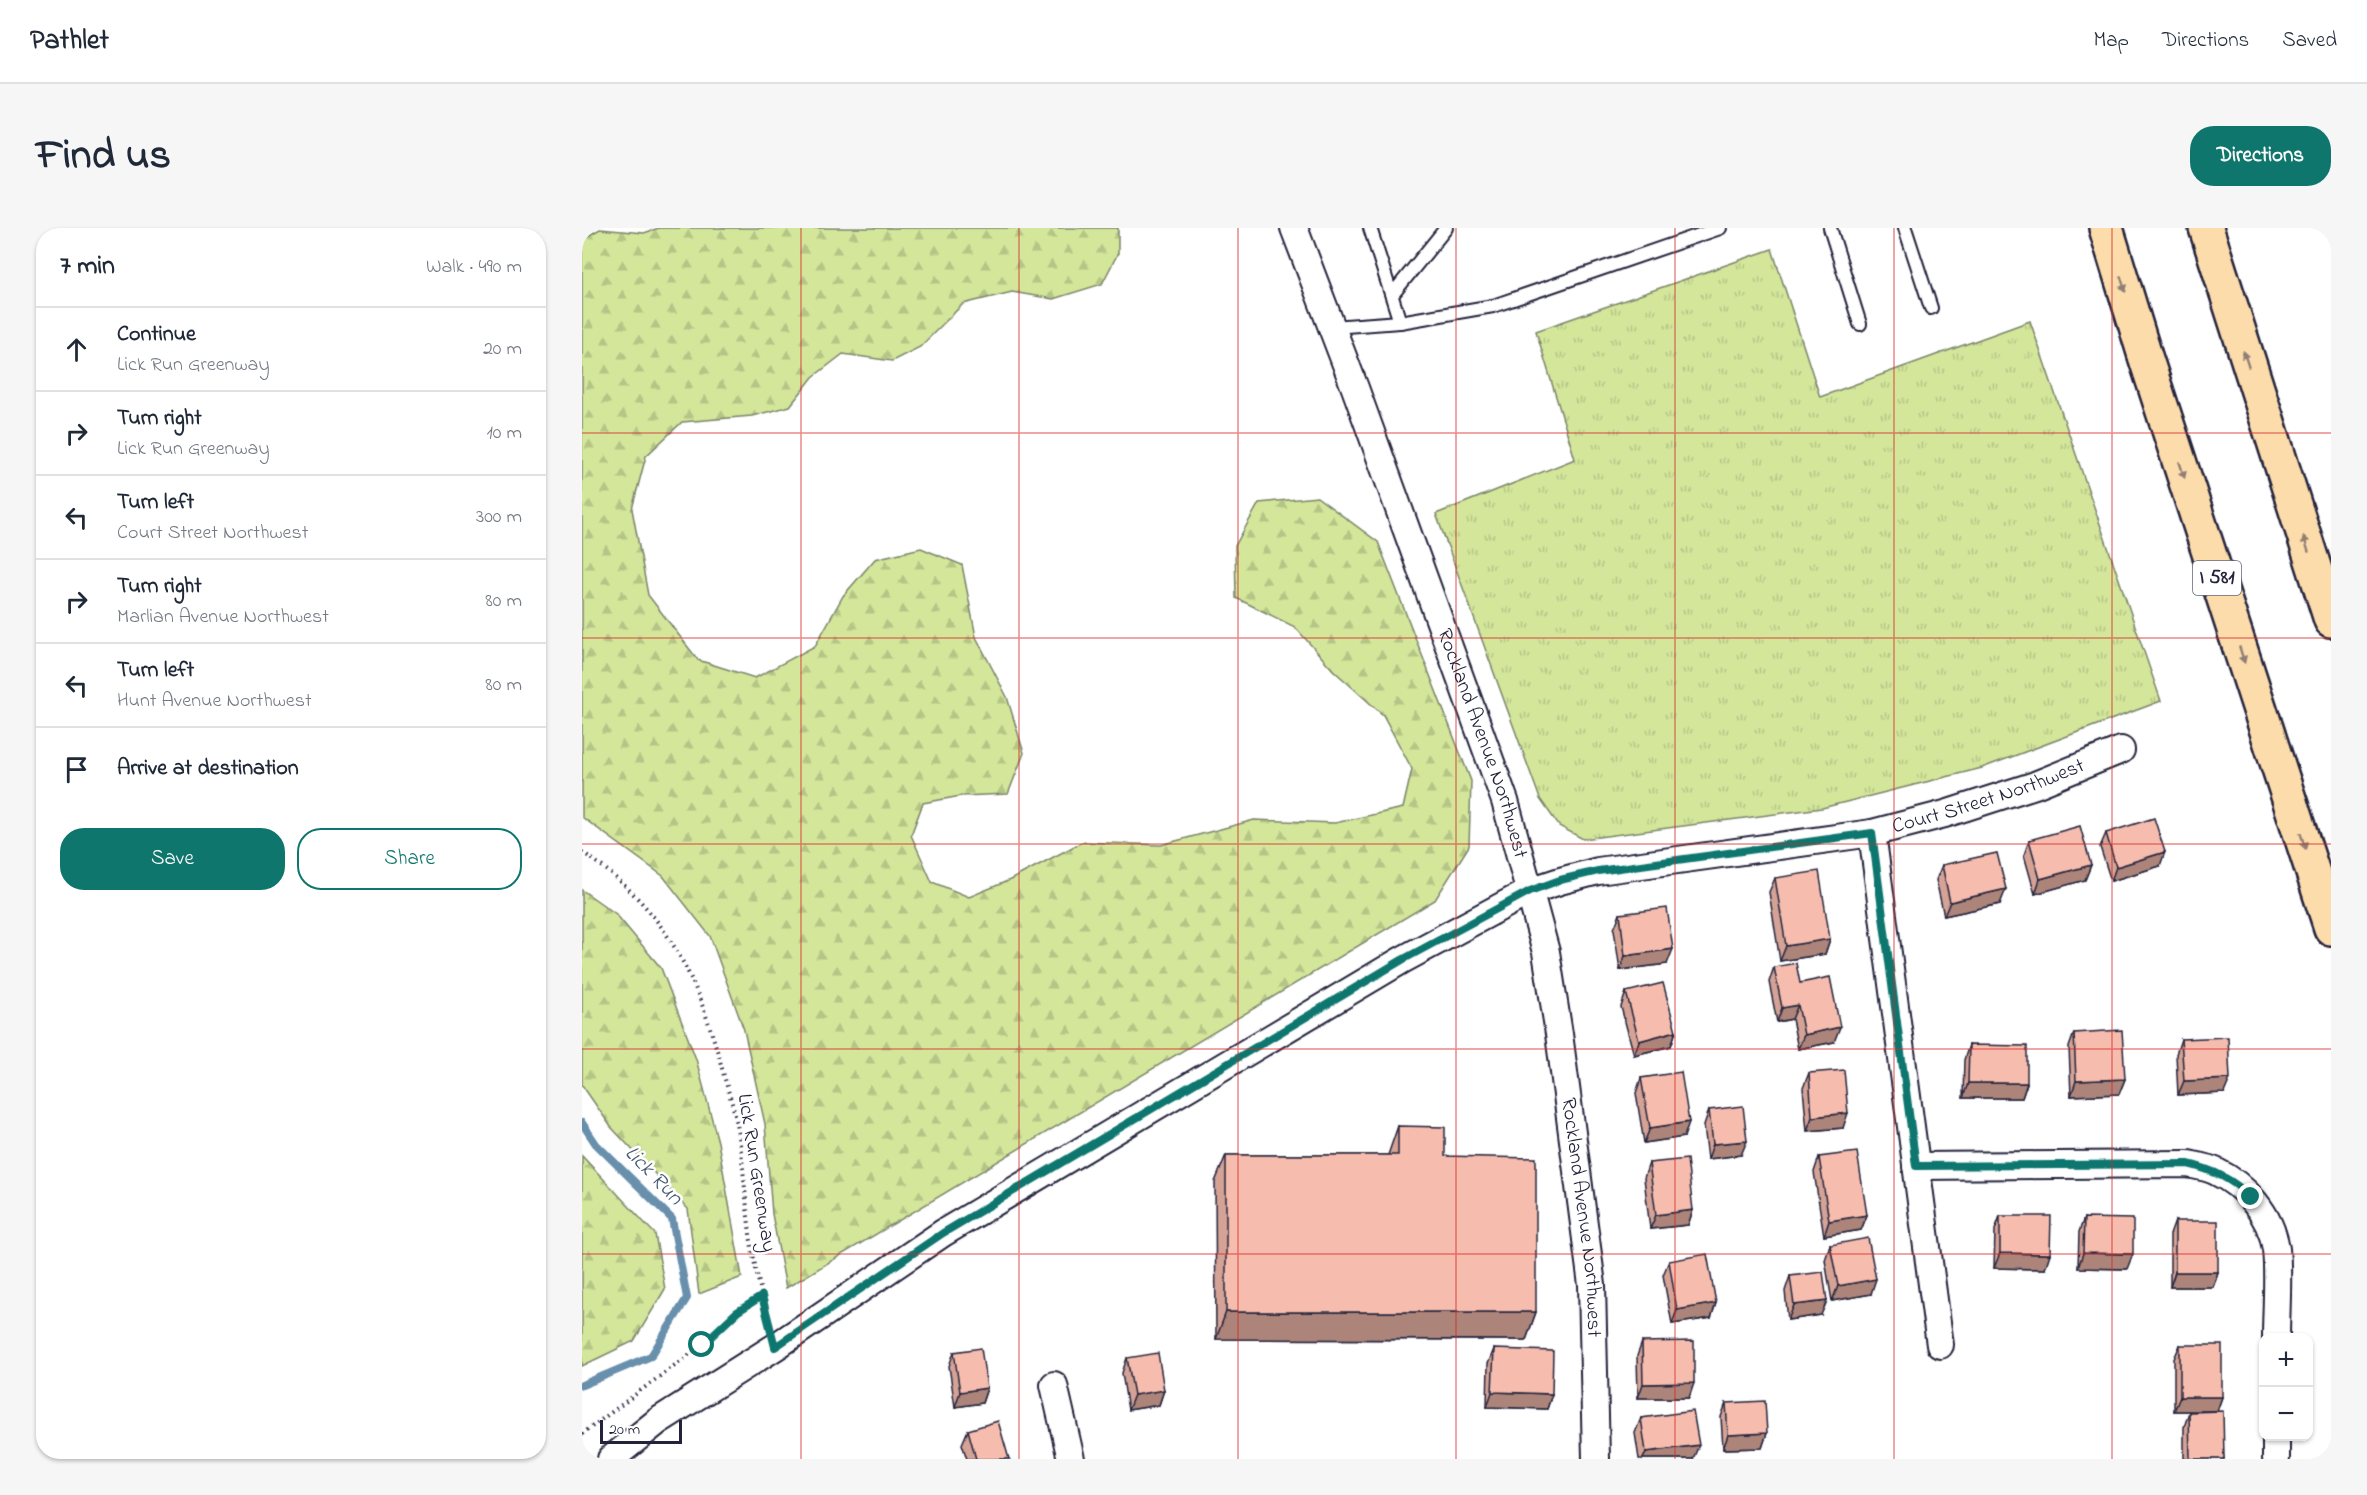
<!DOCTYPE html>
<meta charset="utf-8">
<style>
:root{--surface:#fff;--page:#f6f6f7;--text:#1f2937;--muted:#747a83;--line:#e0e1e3;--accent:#0f766e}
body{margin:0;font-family:"Indie Flower",sans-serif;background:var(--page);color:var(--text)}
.controls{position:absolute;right:18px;bottom:18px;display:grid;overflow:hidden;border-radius:12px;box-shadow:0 2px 4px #0004}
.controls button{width:54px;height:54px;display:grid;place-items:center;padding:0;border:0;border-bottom:2px solid var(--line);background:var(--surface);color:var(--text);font:30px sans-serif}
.scale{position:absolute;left:18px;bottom:15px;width:82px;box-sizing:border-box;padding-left:6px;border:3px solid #22223b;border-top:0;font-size:16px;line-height:21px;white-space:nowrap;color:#22223b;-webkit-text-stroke:4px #fff;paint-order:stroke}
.stop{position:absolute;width:18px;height:18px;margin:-14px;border:4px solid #0f766e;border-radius:50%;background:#fff}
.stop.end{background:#0f766e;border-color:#fff;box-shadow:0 2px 6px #0008}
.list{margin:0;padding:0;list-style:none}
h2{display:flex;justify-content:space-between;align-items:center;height:78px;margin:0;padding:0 24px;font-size:26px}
h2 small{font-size:20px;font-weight:400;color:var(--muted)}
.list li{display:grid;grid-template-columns:39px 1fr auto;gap:18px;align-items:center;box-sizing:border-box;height:84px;padding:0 24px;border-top:2px solid var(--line)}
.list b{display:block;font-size:22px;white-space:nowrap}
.list p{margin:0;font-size:20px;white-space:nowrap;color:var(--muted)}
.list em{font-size:20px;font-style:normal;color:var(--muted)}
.actions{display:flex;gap:12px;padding:18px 24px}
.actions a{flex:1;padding:14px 0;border:2px solid var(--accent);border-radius:24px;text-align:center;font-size:21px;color:var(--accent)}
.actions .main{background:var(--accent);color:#fff}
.icon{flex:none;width:33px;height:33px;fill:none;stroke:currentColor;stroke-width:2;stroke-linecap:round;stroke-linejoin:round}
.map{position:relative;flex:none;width:1749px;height:1231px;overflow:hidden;border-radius:24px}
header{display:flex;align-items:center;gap:36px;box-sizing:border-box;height:84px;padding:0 30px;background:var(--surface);border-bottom:2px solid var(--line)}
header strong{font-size:28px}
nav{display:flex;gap:33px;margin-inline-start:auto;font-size:21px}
.intro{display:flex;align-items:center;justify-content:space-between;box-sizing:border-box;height:144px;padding:0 36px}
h1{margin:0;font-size:42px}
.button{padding:15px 27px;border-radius:24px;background:var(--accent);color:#fff;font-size:21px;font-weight:700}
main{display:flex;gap:36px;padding:0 36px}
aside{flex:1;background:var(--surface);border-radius:24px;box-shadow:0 2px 4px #0004}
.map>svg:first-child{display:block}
.grass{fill:url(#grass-tufts);stroke:#7a846a;stroke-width:1.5}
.forest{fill:url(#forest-firs);stroke:#7a846a;stroke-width:1.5}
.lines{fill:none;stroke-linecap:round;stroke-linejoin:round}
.stream{stroke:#688fac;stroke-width:8}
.lane-casing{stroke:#22223b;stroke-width:16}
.street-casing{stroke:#22223b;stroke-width:30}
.highway-casing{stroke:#22223b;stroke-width:38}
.path{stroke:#22223b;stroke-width:4;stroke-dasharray:1.5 4.5;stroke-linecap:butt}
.lane{stroke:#fff;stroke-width:12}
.street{stroke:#fff;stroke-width:26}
.highway{stroke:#fddcac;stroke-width:33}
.wall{fill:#d4a396;stroke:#22223b;stroke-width:1.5}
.shaded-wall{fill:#ac847a;stroke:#22223b;stroke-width:1.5}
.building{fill:#f6bdae;stroke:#22223b;stroke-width:1.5}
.oneway{fill:#907f74}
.route{stroke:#0f766e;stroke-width:8}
.grid{fill:none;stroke:#d62828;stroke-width:1.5;stroke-opacity:0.55}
.labels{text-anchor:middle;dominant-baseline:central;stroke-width:5;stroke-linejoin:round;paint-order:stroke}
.shield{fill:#fff;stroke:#646476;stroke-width:1.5}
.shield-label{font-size:20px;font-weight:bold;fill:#22223b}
.street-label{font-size:21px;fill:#22223b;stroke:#fff}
.water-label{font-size:22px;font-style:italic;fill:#455974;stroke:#fff}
</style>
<header>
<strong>Pathlet</strong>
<nav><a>Map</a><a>Directions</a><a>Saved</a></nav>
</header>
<div class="intro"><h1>Find us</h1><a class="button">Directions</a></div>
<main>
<aside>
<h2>7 min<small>Walk · 490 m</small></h2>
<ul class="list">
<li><svg class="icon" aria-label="ahead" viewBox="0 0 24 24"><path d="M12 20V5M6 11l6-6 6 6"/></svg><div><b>Continue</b><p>Lick Run Greenway</p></div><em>20 m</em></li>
<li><svg class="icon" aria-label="right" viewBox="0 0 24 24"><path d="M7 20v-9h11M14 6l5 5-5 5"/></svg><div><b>Turn right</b><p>Lick Run Greenway</p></div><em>10 m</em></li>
<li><svg class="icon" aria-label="left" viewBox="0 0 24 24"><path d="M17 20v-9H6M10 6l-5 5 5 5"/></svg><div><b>Turn left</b><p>Court Street Northwest</p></div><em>300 m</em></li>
<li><svg class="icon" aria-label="right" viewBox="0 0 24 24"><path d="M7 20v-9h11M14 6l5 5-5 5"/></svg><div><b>Turn right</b><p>Marlian Avenue Northwest</p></div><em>80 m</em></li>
<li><svg class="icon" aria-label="left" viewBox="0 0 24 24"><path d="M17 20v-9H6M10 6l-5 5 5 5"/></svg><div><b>Turn left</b><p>Hunt Avenue Northwest</p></div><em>80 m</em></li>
<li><svg class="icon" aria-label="arrive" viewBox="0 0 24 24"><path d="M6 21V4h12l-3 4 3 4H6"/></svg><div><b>Arrive at destination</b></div></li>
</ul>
<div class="actions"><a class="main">Save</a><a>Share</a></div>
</aside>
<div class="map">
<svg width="1749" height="1231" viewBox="0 0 1749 1231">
<defs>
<pattern id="grass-tufts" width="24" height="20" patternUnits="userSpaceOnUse" patternTransform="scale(1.5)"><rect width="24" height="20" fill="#d3e69a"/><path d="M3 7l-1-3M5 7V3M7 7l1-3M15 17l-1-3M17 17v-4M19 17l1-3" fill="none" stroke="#b5c586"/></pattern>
<pattern id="forest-firs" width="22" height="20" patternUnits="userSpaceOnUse" patternTransform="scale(1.5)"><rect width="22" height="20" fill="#d3e69a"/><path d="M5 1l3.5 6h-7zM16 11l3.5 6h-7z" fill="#b5c586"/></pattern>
</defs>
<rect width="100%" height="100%" fill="#fff"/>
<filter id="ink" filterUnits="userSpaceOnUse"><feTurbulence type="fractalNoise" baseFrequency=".0167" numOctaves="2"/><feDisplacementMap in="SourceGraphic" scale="12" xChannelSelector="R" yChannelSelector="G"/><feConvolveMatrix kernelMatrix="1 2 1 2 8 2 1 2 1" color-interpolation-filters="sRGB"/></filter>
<g filter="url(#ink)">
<polygon class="grass" points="1190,21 1238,169 1448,93 1579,473 1400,540 1240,580 1001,611 977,598 958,571 854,286 993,231 954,103"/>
<g class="forest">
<polygon points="77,0 536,0 536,25 520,56 471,71 430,64 381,76 338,119 310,133 261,126 231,149 208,178 170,188 100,194 64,228 50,281 66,367 116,432 173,450 233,418 261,368 293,331 339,320 380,337 394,409 425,469 442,525 426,566 379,568 341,575 329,607 350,654 387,669 428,652 500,614 579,617 672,592 753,595 821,580 830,541 801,487 751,442 713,399 654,370 653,318 677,275 735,269 796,314 889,553 887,618 853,672 204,1060 190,986 183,896 162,802 128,708 81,648 0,589 0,11 18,1 62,5"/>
<polygon points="0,662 34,686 79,740 114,831 136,914 160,1049 117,1066 106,981 29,899 0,857"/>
<polygon points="0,928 73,1006 83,1061 52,1113 0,1138"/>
</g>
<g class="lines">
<polyline class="stream" points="0,895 14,916 90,991 105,1070 69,1128 0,1157"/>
<g class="lane-casing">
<g id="lane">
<polyline points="788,0 818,94"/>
<polyline points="1248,0 1278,96"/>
<polyline points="1323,0 1349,80"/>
<polyline points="810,67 864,0"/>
<polyline points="750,99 818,94 911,78 1138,0"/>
</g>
</g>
<g class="street-casing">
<g id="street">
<path id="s1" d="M712 0 773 160 923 573 964 724 977 806 1010 1057 1014 1231"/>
<polyline points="1290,605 1358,1117"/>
<path d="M1334 938 1606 936C1615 938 1624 939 1633 943 1663 957 1689 987 1694 1021 1697 1049 1694 1081 1694 1110"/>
<polyline points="472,1157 489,1231"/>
<polyline points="1694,1208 1694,1231"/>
<path id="s2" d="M29 1231 76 1193 193 1119 361 1005 820 732 948 663 978 653 1016 643 1290 605 1363 586 1453 557 1539 522"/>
</g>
</g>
<g class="highway-casing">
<g id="highway">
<polyline points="1524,0 1563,128 1749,700"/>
<polyline points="1624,0 1749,392"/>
</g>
</g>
<g class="path">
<path d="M0 624C84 680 116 749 141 844 146 863 153 883 156 902 161 933 163 966 167 997 170 1029 178 1061 186 1091"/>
<polyline points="0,1206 120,1117 155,1084 180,1068"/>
</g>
<use href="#lane" class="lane"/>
<use href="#street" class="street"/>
<use href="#highway" class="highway"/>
</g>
<g class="wall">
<polygon points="1524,605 1578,638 1529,653 1518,619"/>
<polygon points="1447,612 1509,637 1503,652 1453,666 1442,627"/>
<polygon points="1360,637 1418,676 1362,688 1354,652"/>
<polygon points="1193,650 1248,711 1243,726 1198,733 1187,664"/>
<polygon points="1038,686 1085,736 1038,742 1032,701"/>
<polygon points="1192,739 1218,755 1252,814 1216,821 1210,791 1195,794 1187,754"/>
<polygon points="1044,764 1094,803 1089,818 1052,827 1039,779"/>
<polygon points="1492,805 1543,851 1537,866 1489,868 1487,819"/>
<polygon points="1599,811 1642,865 1596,867 1594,826"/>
<polygon points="1387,817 1445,855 1440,870 1381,870 1382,832"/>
<polygon points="1227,845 1261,900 1225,903 1221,860"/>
<polygon points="1059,850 1102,909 1062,915 1054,865"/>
<polygon points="1127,882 1159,927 1126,931 1122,897"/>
<polygon points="816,898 863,928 954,1084 944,1112 634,1111 633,954 644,927 806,927"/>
<polygon points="1237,929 1285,987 1279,1002 1242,1008 1232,944"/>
<polygon points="1067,935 1111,982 1106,997 1068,1001 1062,950"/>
<polygon points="1418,988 1463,1041 1412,1040 1413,1002"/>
<polygon points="1502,990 1545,1041 1496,1040 1497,1004"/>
<polygon points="1593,993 1636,1044 1631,1059 1588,1059 1588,1007"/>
<polygon points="1248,1017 1289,1066 1250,1073 1243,1032"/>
<polygon points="1087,1033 1134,1075 1129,1090 1090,1096 1081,1047"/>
<polygon points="1208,1048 1239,1087 1206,1092 1203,1063"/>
<polygon points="1060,1114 1107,1170 1056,1170 1055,1128"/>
<polygon points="1598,1117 1640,1169 1635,1183 1642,1231 1602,1231 1602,1199 1607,1184 1631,1183 1592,1183 1592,1131"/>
<polygon points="912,1121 970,1166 965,1181 905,1179 906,1136"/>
<polygon points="372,1124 405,1160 400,1175 373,1179 367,1138"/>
<polygon points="545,1130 582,1162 577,1177 546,1182 540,1145"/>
<polygon points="1144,1175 1185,1205 1180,1220 1141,1221 1139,1189"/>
<polygon points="1059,1190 1111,1231 1057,1231 1053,1205"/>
<polygon points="386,1202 427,1231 385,1231 380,1216"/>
</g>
<g class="shaded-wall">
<polygon points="1583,624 1578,638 1529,653 1534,639"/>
<polygon points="1509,637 1503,652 1453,666 1458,651"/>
<polygon points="1424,661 1418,676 1362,688 1368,674"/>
<polygon points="1248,711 1243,726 1198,733 1204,718"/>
<polygon points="1091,721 1085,736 1038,742 1043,728"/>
<polygon points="1216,777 1210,791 1195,794 1200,780"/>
<polygon points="1258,799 1252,814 1216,821 1222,807"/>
<polygon points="1094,803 1089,818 1052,827 1057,813"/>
<polygon points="1543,851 1537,866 1489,868 1494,853"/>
<polygon points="1648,851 1642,865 1596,867 1602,853"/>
<polygon points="1386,855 1445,855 1440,870 1381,870"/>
<polygon points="1266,885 1261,900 1225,903 1230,889"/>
<polygon points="1107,894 1102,909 1062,915 1068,900"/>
<polygon points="1165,913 1159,927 1126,931 1131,916"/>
<polygon points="1111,982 1106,997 1068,1001 1074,987"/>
<polygon points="1285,987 1279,1002 1242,1008 1247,993"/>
<polygon points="1418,1025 1468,1026 1463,1041 1412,1040"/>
<polygon points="1501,1025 1551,1026 1545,1041 1496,1040"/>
<polygon points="1593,1044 1636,1044 1631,1059 1588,1059"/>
<polygon points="1294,1051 1289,1066 1250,1073 1256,1058"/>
<polygon points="1245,1073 1239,1087 1206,1092 1212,1077"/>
<polygon points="1134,1075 1129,1090 1090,1096 1095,1082"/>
<polygon points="644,1084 954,1084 944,1112 634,1111"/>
<polygon points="1112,1155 1107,1170 1056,1170 1061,1156"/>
<polygon points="405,1160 400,1175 373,1179 378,1164"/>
<polygon points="582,1162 577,1177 546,1182 552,1167"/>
<polygon points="910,1164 970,1166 965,1181 905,1179"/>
<polygon points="1598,1169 1640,1169 1635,1183 1592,1183"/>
<polygon points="1185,1205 1180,1220 1141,1221 1146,1207"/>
<polygon points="1117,1217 1111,1231 1061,1231 1064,1224"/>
</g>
<g class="building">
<polygon points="1572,590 1583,624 1534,639 1524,605"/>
<polygon points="1498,598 1509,637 1458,651 1447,612"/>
<polygon points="1415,625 1424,661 1368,674 1360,637"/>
<polygon points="1237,643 1248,711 1204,718 1193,650"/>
<polygon points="1085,680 1091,721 1043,728 1038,686"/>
<polygon points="1214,735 1218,755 1248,749 1258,799 1222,807 1216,777 1200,780 1192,739"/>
<polygon points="1081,755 1094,803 1057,813 1044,764"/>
<polygon points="1540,802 1543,851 1494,853 1492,805"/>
<polygon points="1646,809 1648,851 1602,853 1599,811"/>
<polygon points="1387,817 1445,818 1445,855 1386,855"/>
<polygon points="1262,842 1266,885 1230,889 1227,845"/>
<polygon points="1099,844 1107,894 1068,900 1059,850"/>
<polygon points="1161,878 1165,913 1131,916 1127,882"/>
<polygon points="816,898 863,899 863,928 954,930 954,1084 644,1084 644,927 816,927"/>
<polygon points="1275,924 1285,987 1247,993 1237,929"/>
<polygon points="1105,931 1111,982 1074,987 1067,935"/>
<polygon points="1418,988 1469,988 1468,1026 1418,1025"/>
<polygon points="1502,990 1551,991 1551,1026 1501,1025"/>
<rect x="1593" y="993" width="43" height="51"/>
<polygon points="1286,1010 1294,1051 1256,1058 1248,1017"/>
<polygon points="1125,1026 1134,1075 1095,1082 1087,1033"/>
<polygon points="1241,1044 1245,1073 1212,1077 1208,1048"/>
<polygon points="1112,1113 1112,1155 1061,1156 1060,1114"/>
<rect x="1598" y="1117" width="42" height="52"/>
<polygon points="399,1120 405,1160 378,1164 372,1124"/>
<polygon points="912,1121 971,1123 970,1166 910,1164"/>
<polygon points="576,1125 582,1162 552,1167 545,1130"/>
<polygon points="1183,1173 1185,1205 1146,1207 1144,1175"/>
<polygon points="1111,1183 1117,1217 1064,1224 1059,1190"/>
<polygon points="1641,1183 1642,1231 1608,1231 1607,1184"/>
<polygon points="416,1193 427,1231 394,1231 386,1202"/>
</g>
<defs><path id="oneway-solid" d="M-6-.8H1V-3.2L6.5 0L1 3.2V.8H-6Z" transform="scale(1.5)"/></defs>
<g class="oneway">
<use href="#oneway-solid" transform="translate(1541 56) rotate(73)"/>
<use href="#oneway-solid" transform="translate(1664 131) rotate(-108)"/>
<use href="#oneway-solid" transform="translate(1600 242) rotate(72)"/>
<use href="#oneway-solid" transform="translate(1724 316) rotate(-108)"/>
<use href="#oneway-solid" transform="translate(1660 427) rotate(72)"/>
<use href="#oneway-solid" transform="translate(1721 613) rotate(72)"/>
</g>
</g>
<g class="lines" filter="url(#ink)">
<path class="route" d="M120 1117 155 1084 180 1068 193 1119 361 1005 820 732 948 663 978 652 1016 643 1290 605 1334 938 1606 936C1632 942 1649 951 1669 969"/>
</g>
<path class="grid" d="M219 0V1231M437 0V1231M656 0V1231M874 0V1231M1093 0V1231M1312 0V1231M1530 0V1231M0 205H1749M0 410H1749M0 616H1749M0 821H1749M0 1026H1749"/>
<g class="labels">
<rect class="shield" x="1611" y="333" width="48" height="34" rx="4.5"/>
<g class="shield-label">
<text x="1635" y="350">I 581</text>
</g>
<g class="street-label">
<text stroke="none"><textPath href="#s1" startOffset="549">Rockland Avenue Northwest</textPath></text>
<text stroke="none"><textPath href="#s2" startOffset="1551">Court Street Northwest</textPath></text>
<text transform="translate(174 945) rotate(81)">Lick Run Greenway</text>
<text stroke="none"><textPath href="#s1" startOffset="1035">Rockland Avenue Northwest</textPath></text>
</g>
<g class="water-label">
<text transform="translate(71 948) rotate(46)">Lick Run</text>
</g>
</g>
</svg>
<div class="controls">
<button>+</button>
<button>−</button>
</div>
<div class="scale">20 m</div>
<div class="stop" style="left:120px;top:1117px"></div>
<div class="stop end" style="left:1669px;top:969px"></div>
</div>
</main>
